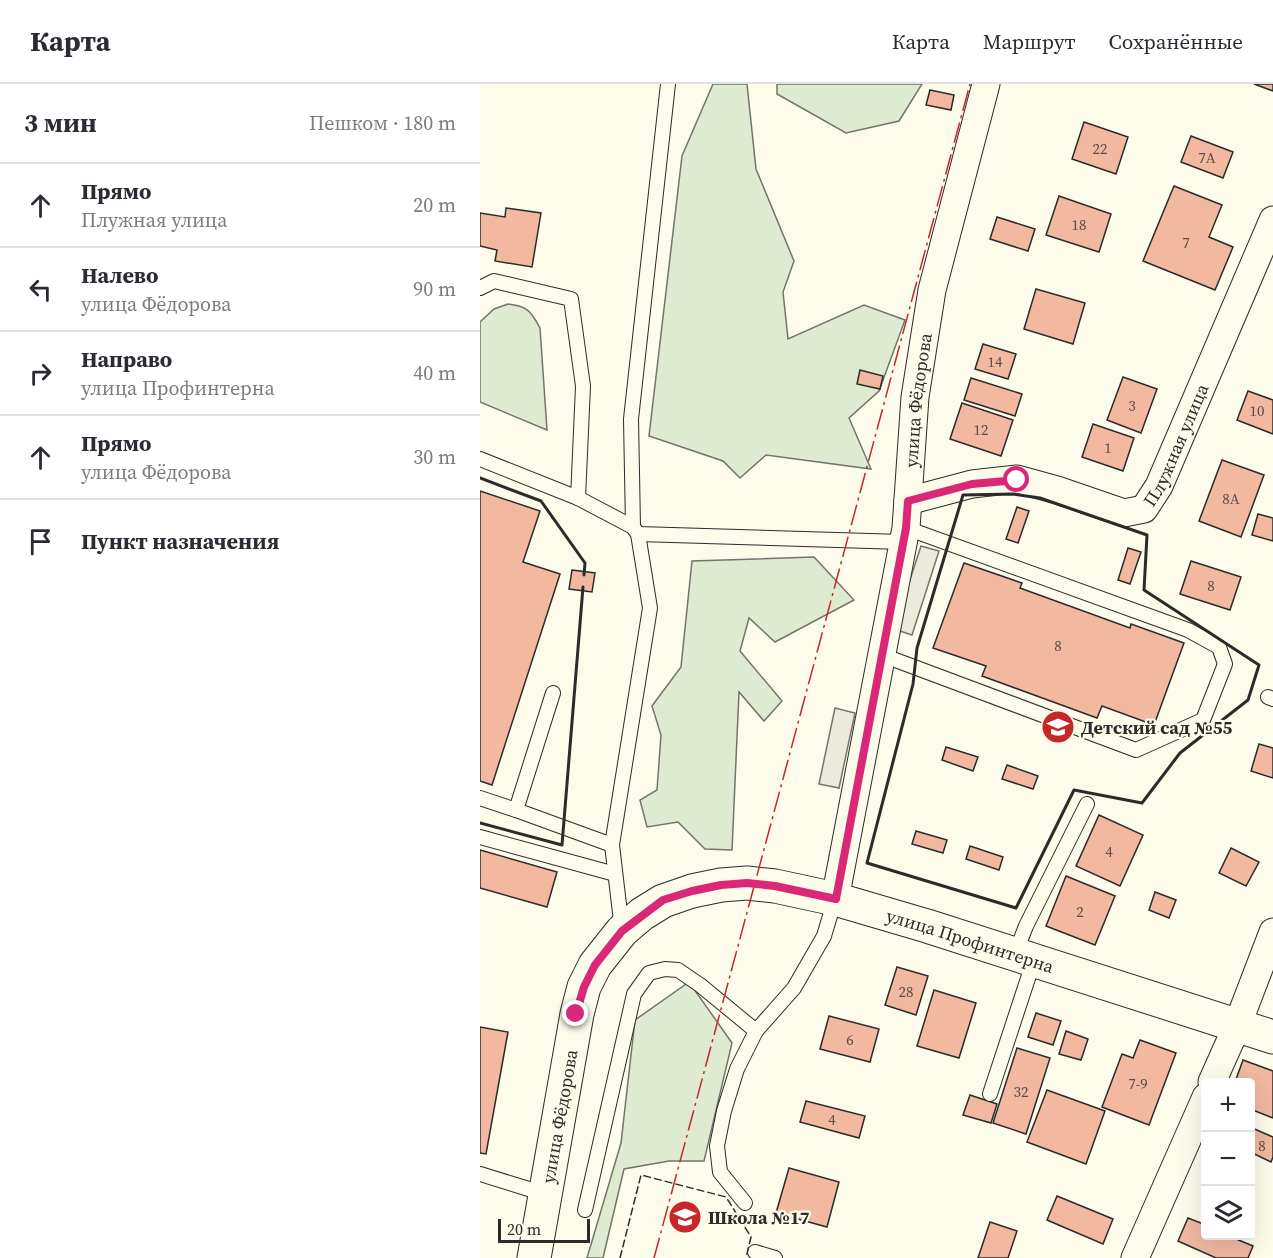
<!DOCTYPE html>
<html lang="ru">
<meta charset="utf-8">
<style>
:root{--surface:#fff;--page:#f7f7f7;--text:#2b2b33;--muted:#7c7c81;--line:#e1e1e2}
body{margin:0;font-family:"Source Serif 4",serif;background:var(--page);color:var(--text)}
.controls{position:absolute;right:18px;bottom:18px;display:grid;overflow:hidden;border-radius:6px;box-shadow:0 6px 24px #0002}
.controls button{width:54px;height:54px;display:grid;place-items:center;padding:0;border:0;border-bottom:2px solid var(--line);background:var(--surface);color:var(--text);font:30px sans-serif}
.scale{position:absolute;left:18px;bottom:15px;width:92px;box-sizing:border-box;padding-left:6px;border:3px solid #2b2b2b;border-top:0;font-size:16px;line-height:21px;white-space:nowrap;color:#2b2b2b;-webkit-text-stroke:4px #fdfbea;paint-order:stroke}
.stop{position:absolute;width:18px;height:18px;margin:-14px;border:4px solid #db2777;border-radius:50%;background:#fff}
.stop.end{background:#db2777;border-color:#fff;box-shadow:0 2px 6px #0008}
.list{margin:0;padding:0;list-style:none}
h2{display:flex;justify-content:space-between;align-items:center;height:78px;margin:0;padding:0 24px;font-size:26px}
h2 small{font-size:20px;font-weight:400;color:var(--muted)}
.list li{display:grid;grid-template-columns:39px 1fr auto;gap:18px;align-items:center;box-sizing:border-box;height:84px;padding:0 24px;border-top:2px solid var(--line)}
.list b{display:block;font-size:22px;white-space:nowrap}
.list p{margin:0;font-size:20px;white-space:nowrap;color:var(--muted)}
.list em{font-size:20px;font-style:normal;color:var(--muted)}
.icon{flex:none;width:33px;height:33px;fill:none;stroke:currentColor;stroke-width:2;stroke-linecap:round;stroke-linejoin:round}
.map{position:relative;flex:none;width:793px;height:1174px;overflow:hidden}
header{display:flex;align-items:center;gap:36px;box-sizing:border-box;height:84px;padding:0 30px;background:var(--surface);border-bottom:2px solid var(--line)}
header strong{font-size:28px}
nav{display:flex;gap:33px;margin-inline-start:auto;font-size:21px}
main{display:flex}
aside{flex:1;background:var(--surface)}
.map>svg:first-child{display:block}
.green{fill:#deebd1;stroke:#74746e;stroke-width:1.5}
.parking{fill:#eceadb;stroke:#74746e;stroke-width:1.5}
.building{fill:#f2b8a0;stroke:#2b2b2b;stroke-width:1.5}
.lines{fill:none;stroke-linecap:round;stroke-linejoin:round}
.service-casing{stroke:#2b2b2b;stroke-width:16}
.minor-casing{stroke:#2b2b2b;stroke-width:29}
.secondary-casing{stroke:#2b2b2b;stroke-width:35}
.service{stroke:#fdfbea;stroke-width:14}
.minor{stroke:#fdfbea;stroke-width:27}
.secondary{stroke:#fdfbea;stroke-width:33}
.fence{stroke:#2b2b2b;stroke-width:1.5;stroke-dasharray:8 3;stroke-linecap:butt}
.wall{stroke:#2b2b2b;stroke-width:3}
.power{stroke:#c62828;stroke-width:1.5;stroke-dasharray:21 4.5 3 4.5;stroke-linecap:butt}
.route{stroke:#db2777;stroke-width:8}
.labels{text-anchor:middle;dominant-baseline:central;stroke-width:4.5;stroke-linejoin:round;paint-order:stroke}
.number-label{font-size:15px;fill:#5d4e48}
.street-label{font-size:18px;fill:#2b2b2b;stroke:#fdfbea}
.poi-label{font-size:18px;font-weight:bold;fill:#2b2b2b;stroke:#fdfbea;text-anchor:start}
</style>
<header>
<strong>Карта</strong>
<nav><a>Карта</a><a>Маршрут</a><a>Сохранённые</a></nav>
</header>
<main>
<aside>
<h2>3 мин<small>Пешком · 180 m</small></h2>
<ul class="list">
<li><svg class="icon" aria-label="ahead" viewBox="0 0 24 24"><path d="M12 20V5M6 11l6-6 6 6"/></svg><div><b>Прямо</b><p>Плужная улица</p></div><em>20 m</em></li>
<li><svg class="icon" aria-label="left" viewBox="0 0 24 24"><path d="M17 20v-9H6M10 6l-5 5 5 5"/></svg><div><b>Налево</b><p>улица Фёдорова</p></div><em>90 m</em></li>
<li><svg class="icon" aria-label="right" viewBox="0 0 24 24"><path d="M7 20v-9h11M14 6l5 5-5 5"/></svg><div><b>Направо</b><p>улица Профинтерна</p></div><em>40 m</em></li>
<li><svg class="icon" aria-label="ahead" viewBox="0 0 24 24"><path d="M12 20V5M6 11l6-6 6 6"/></svg><div><b>Прямо</b><p>улица Фёдорова</p></div><em>30 m</em></li>
<li><svg class="icon" aria-label="arrive" viewBox="0 0 24 24"><path d="M6 21V4h12l-3 4 3 4H6"/></svg><div><b>Пункт назначения</b></div></li>
</ul>
</aside>
<div class="map">
<svg width="793" height="1174" viewBox="0 0 793 1174">
<rect width="100%" height="100%" fill="#fdfbea"/>
<g class="green">
<polygon points="233,0 267,0 276,85 314,177 303,208 308,255 384,221 425,236 399,307 369,334 391,385 286,371 260,394 243,377 169,352 202,72"/>
<polygon points="297,0 442,0 419,37 366,49 297,10"/>
<path d="M28 220C47 222 51 227 60 244L67 346 0 318V238L14 225Z"/>
<polygon points="334,473 374,516 295,558 269,534 260,567 302,617 284,637 259,608 252,766 225,765 198,738 167,743 160,716 177,706 181,651 172,622 201,583 212,477"/>
<polygon points="209,898 252,959 224,1077 189,1077 144,1085 123,1174 107,1174 141,1059 155,936"/>
</g>
<g class="parking">
<polygon points="441,462 459,467 432,551 414,545"/>
<polygon points="355,624 375,629 359,704 339,700"/>
</g>
<g class="building">
<polygon points="774,0 793,0 793,7"/>
<polygon points="450,6 474,11 471,26 446,21"/>
<polygon points="604,38 648,53 636,90 592,75"/>
<polygon points="711,52 753,68 743,94 701,78"/>
<polygon points="694,102 742,121 729,153 753,163 735,206 663,177"/>
<polygon points="579,112 631,130 619,168 566,151"/>
<polygon points="26,124 61,129 52,183 15,177 17,166 0,162 0,129 25,133"/>
<polygon points="517,133 555,145 548,167 510,155"/>
<polygon points="556,205 605,219 593,260 544,245"/>
<polygon points="503,260 536,270 528,295 495,285"/>
<polygon points="380,286 403,292 400,305 377,300"/>
<polygon points="643,293 677,305 661,349 627,336"/>
<polygon points="491,294 542,310 535,332 484,316"/>
<polygon points="768,307 793,316 793,350 757,336"/>
<polygon points="482,319 533,336 521,372 470,355"/>
<polygon points="613,340 654,354 643,387 602,373"/>
<polygon points="742,376 784,391 761,453 719,437"/>
<polygon points="0,407 60,427 43,478 80,490 12,701 0,697"/>
<polygon points="537,423 549,427 538,459 526,455"/>
<polygon points="778,430 793,434 793,457 772,451"/>
<polygon points="648,464 661,468 650,500 638,496"/>
<polygon points="711,477 761,493 750,526 700,510"/>
<polygon points="484,479 542,499 540,504 650,544 651,540 704,559 674,641 622,622 617,634 502,592 506,582 453,564"/>
<polygon points="92,486 115,489 112,508 89,505"/>
<polygon points="779,660 793,664 793,694 771,687"/>
<polygon points="466,663 498,673 493,687 462,676"/>
<polygon points="527,681 558,692 553,705 522,695"/>
<polygon points="619,731 663,751 640,802 596,782"/>
<polygon points="436,747 467,756 463,769 432,760"/>
<polygon points="490,762 523,773 519,786 486,775"/>
<polygon points="751,764 779,778 766,802 739,789"/>
<polygon points="0,766 77,788 67,823 0,804"/>
<polygon points="586,792 635,812 615,861 566,842"/>
<polygon points="675,808 696,816 689,834 669,826"/>
<polygon points="417,883 448,892 436,931 405,921"/>
<polygon points="454,906 496,919 479,974 437,962"/>
<polygon points="556,929 581,937 573,961 548,953"/>
<polygon points="349,932 399,945 390,978 340,965"/>
<polygon points="0,943 28,948 6,1070 0,1069"/>
<polygon points="586,947 608,955 601,976 579,970"/>
<polygon points="660,956 696,969 669,1041 622,1023 642,970 653,974"/>
<polygon points="537,964 570,974 546,1050 513,1039"/>
<polygon points="763,976 793,987 793,1034 770,1025 770,998 755,998"/>
<polygon points="567,1006 625,1027 606,1080 547,1058"/>
<polygon points="490,1011 517,1020 511,1039 483,1031"/>
<polygon points="326,1017 385,1032 379,1054 320,1038"/>
<polygon points="770,1043 793,1053 793,1073 791,1078 770,1068"/>
<polygon points="309,1084 359,1098 347,1143 296,1129"/>
<polygon points="577,1112 633,1135 623,1160 567,1136"/>
<polygon points="708,1134 726,1141 726,1152 749,1152 773,1162 768,1174 736,1174 698,1157"/>
<polygon points="510,1138 537,1147 528,1174 498,1174"/>
</g>
<g class="lines">
<g class="service-casing">
<g id="service">
<polyline points="0,204 14,197 91,215 103,302 98,414"/>
<polyline points="0,375 98,414 153,443 158,450 170,524 132,761 142,846"/>
<polyline points="153,443 151,335 188,0"/>
<polyline points="158,450 423,458"/>
<polyline points="402,571 656,666 723,636 745,580 739,563 708,546 426,444"/>
<polyline points="73,609 36,726 132,761"/>
<polyline points="788,613 793,615"/>
<polyline points="0,714 36,726"/>
<polyline points="0,753 135,790"/>
<polyline points="535,870 546,842 607,720"/>
<polyline points="510,1010 554,876"/>
<polyline points="0,1090 65,1110"/>
<polyline points="265,1119 240,1088 237,1062 244,1027 257,985 276,947 314,904 344,852 355,815"/>
<polyline points="105,1126 154,910 169,889 185,885 198,886 220,901 276,947"/>
<polyline points="275,1168 295,1174"/>
</g>
</g>
<g class="minor-casing">
<g id="minor">
<path id="s1" d="M428 417 492 400 537 395 577 406 644 429 664 425 679 402 793 136"/>
<path id="s2" d="M355 815 426 444 435 313 452 206 506 0"/>
<polyline points="732,998 757,942 793,848"/>
<polyline points="655,1174 726,1013"/>
</g>
</g>
<g class="secondary-casing">
<g id="secondary">
<path id="s3" d="M54 1174 97 930 104 903 115 881 142 847 162 830 183 817 212 807 241 801 267 799 295 802 355 815 447 842 793 953"/>
</g>
</g>
<use href="#service" class="service"/>
<use href="#minor" class="minor"/>
<use href="#secondary" class="secondary"/>
<polyline class="fence" points="140,1174 161,1091 246,1113 271,1153 266,1174"/>
<g class="wall">
<polyline points="0,394 61,417 105,479 104,491"/>
<polygon points="533,410 560,414 667,451 664,506 779,581 768,616 700,669 662,719 594,706 536,824 387,779 433,600 437,564 483,411"/>
<polyline points="0,739 82,761 103,503"/>
</g>
<polyline class="power" points="174,1174 490,0"/>
</g>
<g class="lines">
<polyline class="route" points="96,930 104,903 115,881 142,847 183,816 212,807 241,801 267,799 295,802 356,815 426,444 428,417 492,400 537,396"/>
</g>
<defs>
<g id="school-disc" transform="scale(1.725)"><circle r="9.5" fill="#c62828" stroke="#fdfbea"/><path d="M0-5L7-2L0 1L-7-2ZM-4 1L0 2.5L4 1V4Q0 6-4 4Z" fill="#fff"/></g>
</defs>
<g fill-rule="evenodd">
<use href="#school-disc" x="578" y="643"/>
<use href="#school-disc" x="205" y="1133"/>
</g>
<g class="labels">
<g class="number-label">
<text x="620" y="64">22</text>
<text x="727" y="73">7А</text>
<text x="599" y="140">18</text>
<text x="706" y="158">7</text>
<text x="515" y="277">14</text>
<text x="652" y="321">3</text>
<text x="777" y="326">10</text>
<text x="501" y="345">12</text>
<text x="628" y="363">1</text>
<text x="751" y="414">8А</text>
<text x="731" y="501">8</text>
<text x="578" y="561">8</text>
<text x="629" y="767">4</text>
<text x="600" y="827">2</text>
<text x="426" y="907">28</text>
<text x="370" y="955">6</text>
<text x="658" y="999">7-9</text>
<text x="541" y="1007">32</text>
<text x="352" y="1035">4</text>
<text x="782" y="1061">8</text>
</g>
<g class="street-label">
<text stroke="none"><textPath href="#s2" startOffset="506">улица Фёдорова</textPath></text>
<text stroke="none"><textPath href="#s1" startOffset="316">Плужная улица</textPath></text>
<text stroke="none"><textPath href="#s3" startOffset="712">улица Профинтерна</textPath></text>
<text stroke="none"><textPath href="#s3" startOffset="144">улица Фёдорова</textPath></text>
</g>
<g class="poi-label">
<text x="601" y="643">Детский сад №55</text>
<text x="228" y="1133">Школа №17</text>
</g>
</g>
</svg>
<div class="controls">
<button>+</button>
<button>−</button>
<button><svg class="icon" aria-label="layers" viewBox="0 0 24 24"><path d="M12 4l9 5-9 5-9-5zM3 14l9 5 9-5"/></svg></button>
</div>
<div class="scale">20 m</div>
<div class="stop" style="left:537px;top:396px"></div>
<div class="stop end" style="left:96px;top:930px"></div>
</div>
</main>
